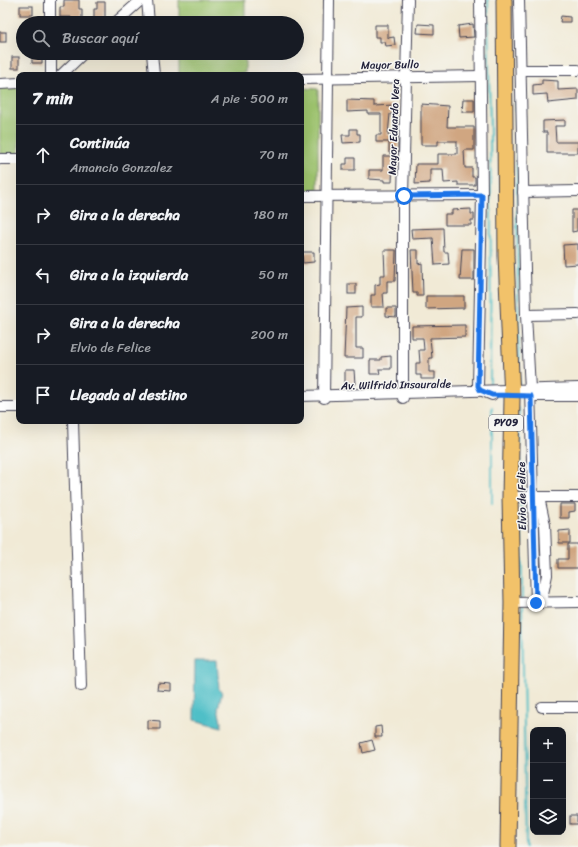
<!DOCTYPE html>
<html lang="es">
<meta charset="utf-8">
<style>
:root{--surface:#171b24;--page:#242831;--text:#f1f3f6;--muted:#9ea1a6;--line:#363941}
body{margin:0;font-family:Sriracha,sans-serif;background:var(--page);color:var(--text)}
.controls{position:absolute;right:12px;bottom:12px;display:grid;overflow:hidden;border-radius:8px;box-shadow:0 4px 16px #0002}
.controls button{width:36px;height:36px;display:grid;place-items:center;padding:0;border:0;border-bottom:1px solid var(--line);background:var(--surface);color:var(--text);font:20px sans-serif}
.stop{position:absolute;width:12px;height:12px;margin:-9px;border:3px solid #1a73e8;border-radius:50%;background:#fff}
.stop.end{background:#1a73e8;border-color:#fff;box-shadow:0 1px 4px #0008}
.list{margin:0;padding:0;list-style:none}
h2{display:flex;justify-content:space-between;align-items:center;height:52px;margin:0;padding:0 16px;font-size:17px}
h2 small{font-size:13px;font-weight:400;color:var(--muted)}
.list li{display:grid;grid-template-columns:26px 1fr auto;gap:12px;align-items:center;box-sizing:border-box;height:60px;padding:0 16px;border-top:1px solid var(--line)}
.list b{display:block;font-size:15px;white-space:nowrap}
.list p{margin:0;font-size:13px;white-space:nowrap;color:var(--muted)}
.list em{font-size:13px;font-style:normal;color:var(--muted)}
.icon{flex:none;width:22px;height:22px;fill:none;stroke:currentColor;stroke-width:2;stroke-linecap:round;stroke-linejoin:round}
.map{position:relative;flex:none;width:578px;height:847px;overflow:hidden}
.search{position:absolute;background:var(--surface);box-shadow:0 4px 16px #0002;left:16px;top:16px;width:288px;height:44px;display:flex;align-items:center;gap:10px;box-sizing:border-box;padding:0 14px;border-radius:22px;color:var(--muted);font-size:15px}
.panel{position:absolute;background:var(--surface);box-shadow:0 4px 16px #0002;left:16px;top:72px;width:288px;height:352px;border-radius:8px}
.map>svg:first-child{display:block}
.green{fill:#9ec46e;stroke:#607354}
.water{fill:#50bfc7;stroke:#397081}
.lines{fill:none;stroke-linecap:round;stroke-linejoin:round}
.stream{stroke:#50bfc7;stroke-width:2}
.building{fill:#d0a681}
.minor-casing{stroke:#414052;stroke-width:12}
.highway-casing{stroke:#414052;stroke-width:17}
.minor{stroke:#fff;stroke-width:10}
.highway{stroke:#f2c26a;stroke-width:15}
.route{stroke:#1a73e8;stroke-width:5}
.labels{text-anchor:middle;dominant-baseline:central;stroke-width:3;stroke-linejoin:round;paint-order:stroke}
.shield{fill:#f6f6f2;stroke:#626272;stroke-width:1}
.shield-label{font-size:10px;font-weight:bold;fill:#22223b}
.street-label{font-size:11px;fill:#22223b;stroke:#f6f6f2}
</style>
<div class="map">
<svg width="578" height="847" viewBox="0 0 578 847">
<rect width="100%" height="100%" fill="#f6f6f2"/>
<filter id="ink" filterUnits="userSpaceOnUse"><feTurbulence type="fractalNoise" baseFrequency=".025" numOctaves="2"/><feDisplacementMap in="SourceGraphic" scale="8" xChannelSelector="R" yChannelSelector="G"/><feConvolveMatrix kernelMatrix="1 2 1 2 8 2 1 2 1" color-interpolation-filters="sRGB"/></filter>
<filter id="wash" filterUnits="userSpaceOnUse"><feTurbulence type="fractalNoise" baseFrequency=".012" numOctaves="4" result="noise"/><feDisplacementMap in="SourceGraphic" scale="16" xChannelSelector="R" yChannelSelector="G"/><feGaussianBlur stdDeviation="0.9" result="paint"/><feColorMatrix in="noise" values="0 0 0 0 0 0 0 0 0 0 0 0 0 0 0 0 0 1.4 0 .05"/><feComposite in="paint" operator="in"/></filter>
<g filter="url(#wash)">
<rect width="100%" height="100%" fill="#f1ead6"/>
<g class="green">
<rect x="179" y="0" width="66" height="23"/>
<polygon points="179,53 245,53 245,73 179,74"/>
<polygon points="19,86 19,154 0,154 0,87"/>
<polygon points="301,88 318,89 318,190 301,191"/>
</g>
<polygon class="water" points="195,661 217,661 219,690 222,692 218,708 222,727 194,720"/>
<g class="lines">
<g class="stream">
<polyline points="488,0 491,202 490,385"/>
<polyline points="516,99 519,387"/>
<polyline points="519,408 521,489"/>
<polyline points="521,501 522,600"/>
<polyline points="492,503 492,407"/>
<polyline points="522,606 526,847"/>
</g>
</g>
<g id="blocks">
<g class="building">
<polygon points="64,0 79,0 79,9 82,9 82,23 71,23 71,17 60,17 60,7 64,7"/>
<polygon points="97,2 105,2 105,20 94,20 94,9 97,9"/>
<rect x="20" y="6" width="13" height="9"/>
<polygon points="561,16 570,17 570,22 560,22"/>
<polygon points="418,24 434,25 434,34 417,33"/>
<polygon points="473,24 474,37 459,38 458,26"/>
<polygon points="375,25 388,25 388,38 394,37 395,45 386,46 385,42 380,42 380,37 375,37"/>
<rect x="0" y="32" width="6" height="10"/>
<polygon points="32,53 42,55 42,63 32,63"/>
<rect x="12" y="57" width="7" height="11"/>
<polygon points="542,80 558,81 558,90 578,89 578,100 548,103 547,94 533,95 533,85 542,84"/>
<polygon points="463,99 474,99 474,112 462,112"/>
<polygon points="347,100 374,101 374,106 394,105 394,114 390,114 388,135 398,135 398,153 389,153 389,142 376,142 376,135 381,135 381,114 368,114 368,111 347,112"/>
<polygon points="421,104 448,106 447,127 474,127 474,150 464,150 465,168 472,168 472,177 475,177 475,185 458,185 458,182 444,183 443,169 430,169 430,183 415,184 416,164 438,164 438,154 457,154 457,141 438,141 438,145 421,145"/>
<polygon points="565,120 565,126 555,126 556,142 578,142 578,153 547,153 547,132 543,132 543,121"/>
<polygon points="350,129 357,129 357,134 360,134 360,142 343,143 342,135 350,135"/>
<polygon points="383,156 393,156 392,182 384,182 384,180 369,179 369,170 383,170"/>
<polygon points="347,158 355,158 355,170 343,170 343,164 347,164"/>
<polygon points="471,209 471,214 474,214 474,220 471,220 471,225 445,225 445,214 452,214 452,210"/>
<polygon points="572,210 577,210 577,231 572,232"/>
<polygon points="443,228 444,252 448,252 449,264 435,265 433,238 412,239 411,229"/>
<polygon points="578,244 578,264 564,265 563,245"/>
<polygon points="462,249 474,249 474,280 460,280"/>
<polygon points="384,250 396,250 395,281 387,281 387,293 383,293 384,307 371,307 371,295 375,295 375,285 380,284 380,275 385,275"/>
<polygon points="411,250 418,250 418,264 422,263 423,296 417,296 417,293 413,293"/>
<polygon points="302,252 314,252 314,262 303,263"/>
<rect x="348" y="284" width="8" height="10"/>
<polygon points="426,296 464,296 464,308 426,309"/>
<polygon points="362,307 362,317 356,317 356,348 363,348 363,358 344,358 346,308"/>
<polygon points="386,308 396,308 396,317 386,316"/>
<polygon points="465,325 465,337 430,338 432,358 429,358 429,372 435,372 435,379 421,379 421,375 416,375 416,363 420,363 419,350 424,350 423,338 412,338 412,326"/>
<polygon points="391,356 391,369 379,369 380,374 370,374 370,360 381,360 381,357"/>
<polygon points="345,370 354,370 355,384 345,384"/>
<polygon points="560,504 575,504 575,511 569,512 569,518 560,518"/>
<polygon points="570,530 570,543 559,543 559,531"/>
<polygon points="568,544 578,544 578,568 558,568 558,559 568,559"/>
<polygon points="158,683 171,684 171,691 157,690"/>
<polygon points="148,720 160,721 160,729 148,729"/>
<polygon points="381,726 382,737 375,737 375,727"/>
<polygon points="372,740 375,750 363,753 361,743"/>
<rect x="570" y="816" width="7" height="8"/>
</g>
</g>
</g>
<g filter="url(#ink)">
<use href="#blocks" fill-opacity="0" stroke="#414052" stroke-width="1"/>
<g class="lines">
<g class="minor-casing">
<g id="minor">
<polyline points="50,0 50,23"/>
<polyline points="147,0 149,23"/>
<polyline points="480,0 482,195 478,386 480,390 492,395"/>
<polyline points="519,0 526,315 530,389 536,603"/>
<polyline points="115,23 141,0"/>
<polyline points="51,53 51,75"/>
<polyline points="152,53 154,75"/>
<polyline points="521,70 578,70"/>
<polyline points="61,75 84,53"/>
<polyline points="301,79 480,76"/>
<polyline points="0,84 19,83"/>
<polyline points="0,159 19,159"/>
<polyline points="523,192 578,191"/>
<polyline points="301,196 482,195"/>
<polyline points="526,315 578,314"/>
<polyline points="301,396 578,388"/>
<polyline points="533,396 578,396"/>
<polyline points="324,398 329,0"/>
<polyline points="403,398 403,196 408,0"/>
<polyline points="0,407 19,407"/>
<polyline points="73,421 81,686"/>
<polyline points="510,497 578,497"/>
<polyline points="539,497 545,525 547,575 541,603"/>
<polyline points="512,603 578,602"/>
<polyline points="542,707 578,707"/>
</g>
</g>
<g class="highway-casing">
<polyline id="highway" points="504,0 506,256 512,399 510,497 512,603 508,847"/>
</g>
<use href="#minor" class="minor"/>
<use href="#highway" class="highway"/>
</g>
</g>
<g class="lines" filter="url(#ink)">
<polyline class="route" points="404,196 482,195 478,386 480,390 492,395 531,396 536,603"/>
</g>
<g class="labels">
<rect class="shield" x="489" y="415" width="34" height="16" rx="3"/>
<g class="shield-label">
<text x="506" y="423">PY09</text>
</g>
<g class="street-label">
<text transform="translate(390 65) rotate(-1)">Mayor Bullo</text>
<text transform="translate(394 127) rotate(-88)">Mayor Eduardo Vera</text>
<text transform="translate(396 385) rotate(-1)">Av. Wilfrido Insauralde</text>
<text transform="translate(522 496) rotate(-91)">Elvio de Felice</text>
</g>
</g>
</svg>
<div class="controls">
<button>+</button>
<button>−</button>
<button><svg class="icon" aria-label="layers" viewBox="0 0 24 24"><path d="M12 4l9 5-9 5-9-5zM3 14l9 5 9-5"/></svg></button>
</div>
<div class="stop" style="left:404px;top:196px"></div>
<div class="stop end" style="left:536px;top:603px"></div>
<div class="search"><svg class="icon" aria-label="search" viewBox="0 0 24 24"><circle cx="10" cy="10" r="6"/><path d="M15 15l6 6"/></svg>Buscar aquí</div>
<section class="panel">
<h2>7 min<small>A pie · 500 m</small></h2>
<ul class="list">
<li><svg class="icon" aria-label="ahead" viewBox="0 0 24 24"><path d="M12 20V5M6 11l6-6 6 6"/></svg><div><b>Continúa</b><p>Amancio Gonzalez</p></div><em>70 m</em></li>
<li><svg class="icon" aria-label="right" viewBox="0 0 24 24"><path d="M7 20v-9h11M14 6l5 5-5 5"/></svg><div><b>Gira a la derecha</b></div><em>180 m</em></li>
<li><svg class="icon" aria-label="left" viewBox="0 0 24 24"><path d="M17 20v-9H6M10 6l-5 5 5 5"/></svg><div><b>Gira a la izquierda</b></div><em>50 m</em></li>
<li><svg class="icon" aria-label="right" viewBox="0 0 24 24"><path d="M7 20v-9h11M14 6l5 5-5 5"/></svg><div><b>Gira a la derecha</b><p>Elvio de Felice</p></div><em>200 m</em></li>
<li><svg class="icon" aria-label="arrive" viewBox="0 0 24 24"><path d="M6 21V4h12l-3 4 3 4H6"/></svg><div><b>Llegada al destino</b></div></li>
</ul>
</section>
</div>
